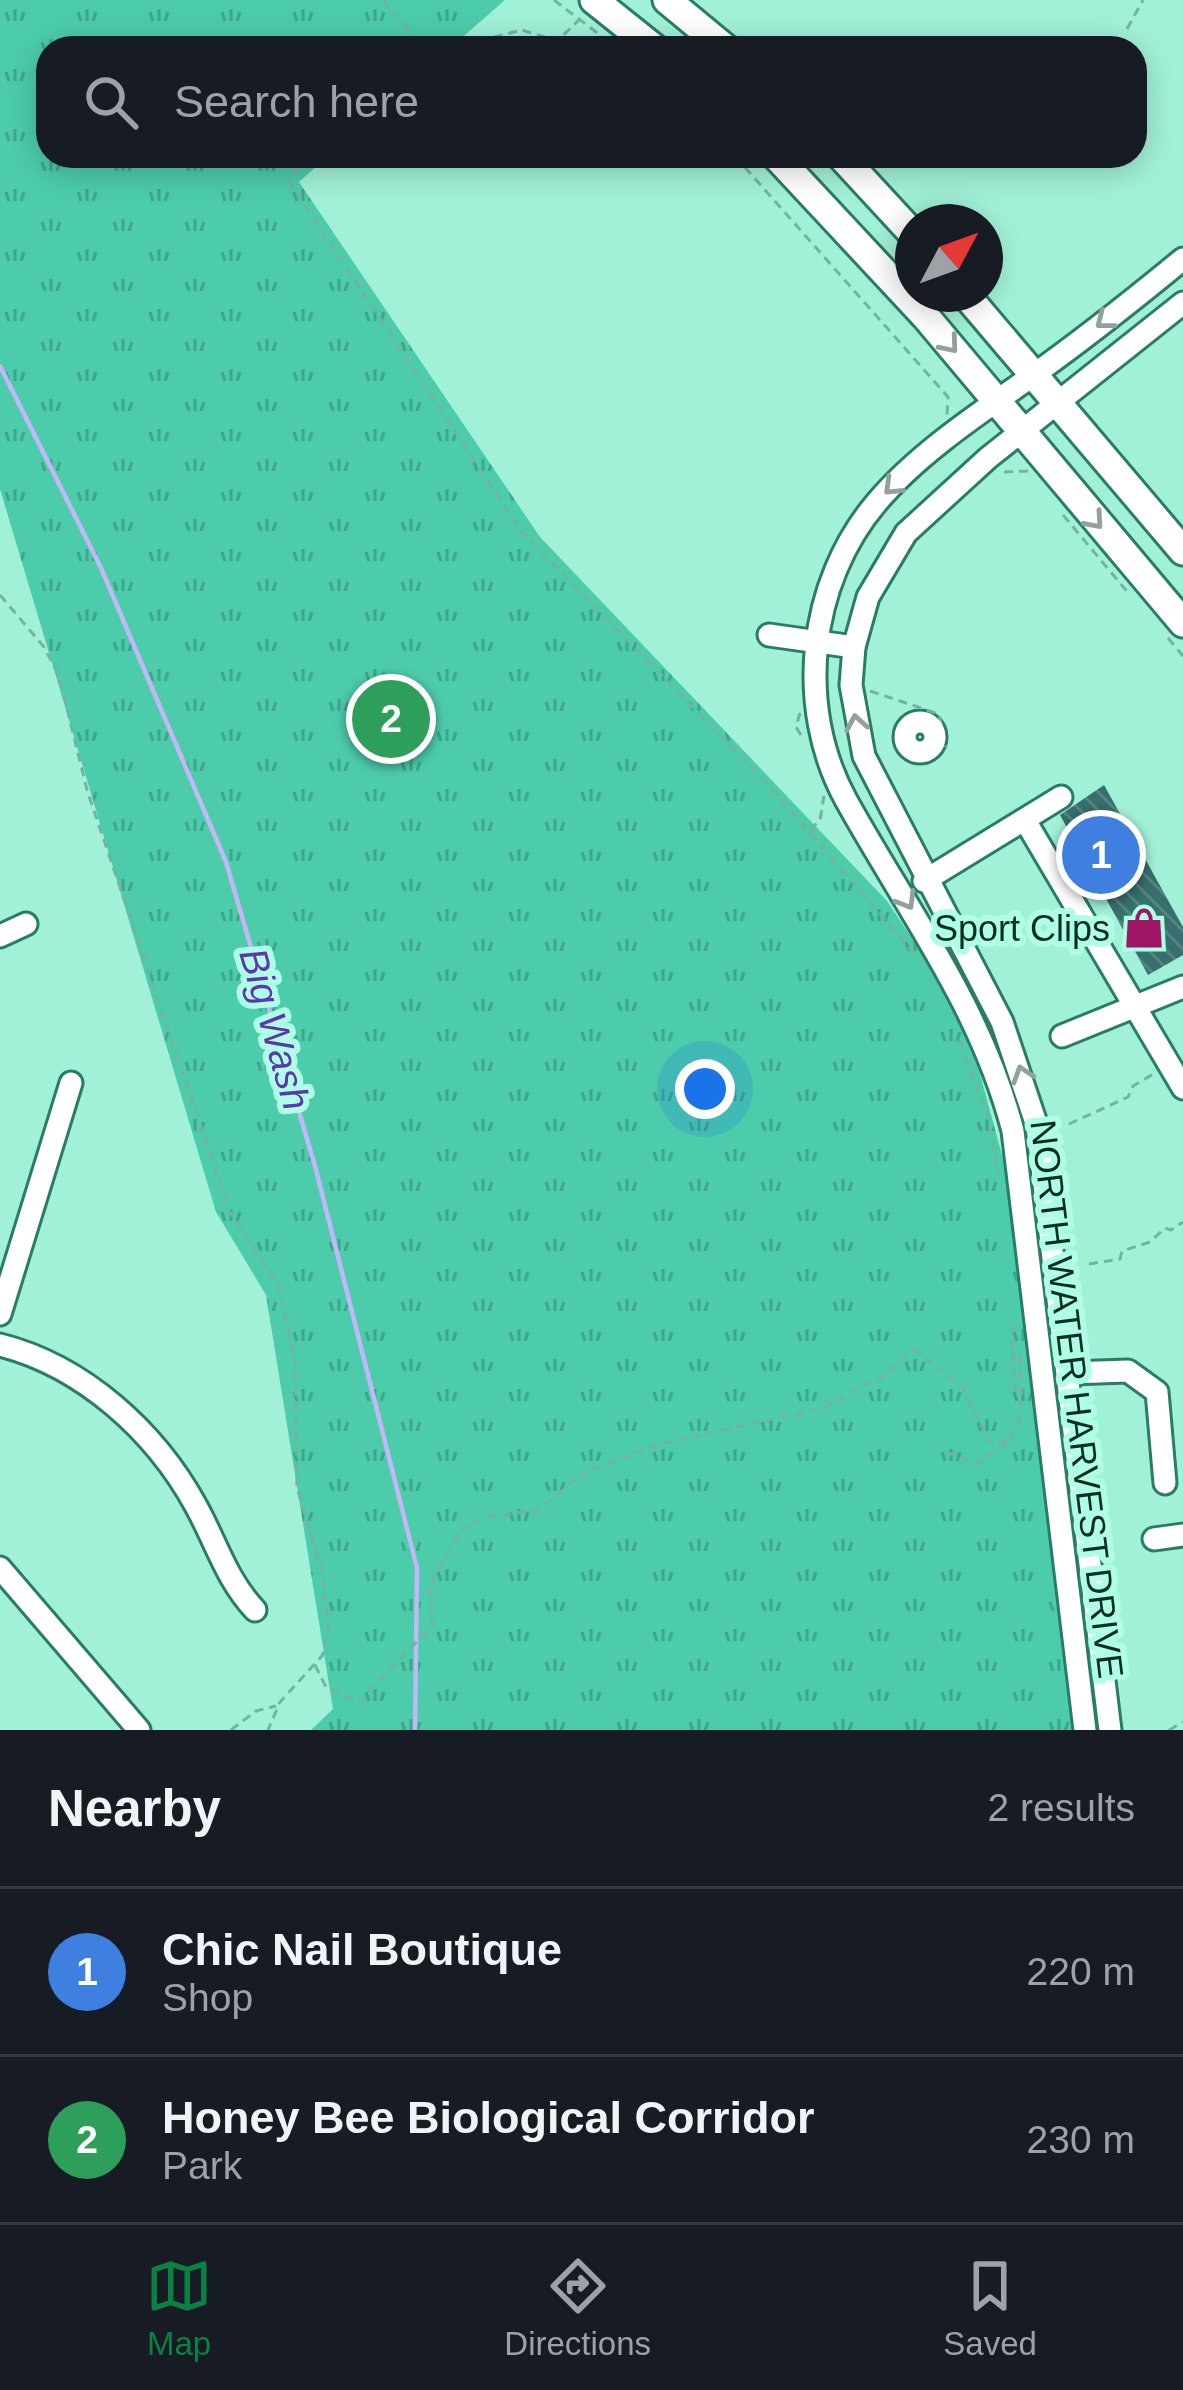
<!DOCTYPE html>
<style>
:root{--surface:#171b24;--page:#242831;--text:#f1f3f6;--muted:#9ea1a6;--line:#363941;--accent:#0b8043}
body{margin:0;font-family:Arial,sans-serif;background:var(--page);color:var(--text)}
.compass{position:absolute;left:895px;top:204px;width:108px;height:108px;border-radius:50%;background:var(--surface);box-shadow:0 6px 30px #0003;rotate:49deg}
.you{position:absolute;left:705px;top:1089px;width:42px;height:42px;margin:-30px;border:9px solid #fff;border-radius:50%;background:#1a73e8;box-shadow:0 0 0 18px #1a73e833}
.badge{display:grid;place-items:center;width:78px;height:78px;border-radius:50%;background:var(--accent);color:#fff;font-size:39px;font-weight:700}
.pin{position:absolute;translate:-50% -50%;border:6px solid #fff;box-shadow:0 3px 12px #0006}
.list{margin:0;padding:0;list-style:none}
h2{display:flex;justify-content:space-between;align-items:center;height:156px;margin:0;padding:0 48px;font-size:51px}
h2 small{font-size:39px;font-weight:400;color:var(--muted)}
.list li{display:grid;grid-template-columns:78px 1fr auto;gap:36px;align-items:center;box-sizing:border-box;height:168px;padding:0 48px;border-top:3px solid var(--line)}
.list b{display:block;font-size:45px;white-space:nowrap}
.list p{margin:0;font-size:39px;white-space:nowrap;color:var(--muted)}
.list em{font-size:39px;font-style:normal;color:var(--muted)}
.icon{flex:none;width:66px;height:66px;fill:none;stroke:currentColor;stroke-width:2;stroke-linecap:round;stroke-linejoin:round}
.map{position:relative;flex:none;width:1183px;height:1730px;overflow:hidden}
.search{position:absolute;background:var(--surface);box-shadow:0 6px 30px #0003;left:36px;right:36px;top:36px;height:132px;display:flex;align-items:center;gap:30px;box-sizing:border-box;padding:0 42px;border-radius:36px;color:var(--muted);font-size:45px}
.sheet{height:492px;background:var(--surface)}
nav{display:flex;justify-content:space-around;align-items:center;box-sizing:border-box;height:168px;border-top:3px solid var(--line);background:var(--surface);font-size:33px;color:var(--muted)}
nav a{display:grid;justify-items:center;gap:6px}
nav .on{color:var(--accent)}
.map>svg:first-child{display:block}
.park{fill:url(#park-tufts)}
.lines{fill:none;stroke-linecap:round;stroke-linejoin:round}
.stream{stroke:#c3b7f7;stroke-width:4.5}
.building{fill:url(#building-back-hatch)}
.minor-casing{stroke:#297c67;stroke-width:27}
.major-casing{stroke:#297c67;stroke-width:33}
.path{stroke:#73b4a0;stroke-width:3;stroke-dasharray:9 6;stroke-linecap:butt}
.minor{stroke:#fff;stroke-width:21}
.major{stroke:#fff;stroke-width:27}
.oneway{stroke:#92a19d}
.labels{text-anchor:middle;dominant-baseline:central;stroke-width:12;stroke-linejoin:round;paint-order:stroke}
.poi-label{font-size:36px;fill:#0c2e25;stroke:#aeffe5;text-anchor:end}
.street-label{font-size:36px;fill:#0c2e25;stroke:#aeffe5}
.water-label{font-size:39px;font-style:italic;fill:#5d36ae;stroke:#aeffe5}
</style>
<div class="map">
<svg width="1183" height="1730" viewBox="0 0 1183 1730">
<defs>
<pattern id="park-tufts" width="24" height="20" patternUnits="userSpaceOnUse" patternTransform="scale(3)"><rect width="24" height="20" fill="#4cccab"/><path d="M3 7l-1-3M5 7V3M7 7l1-3M15 17l-1-3M17 17v-4M19 17l1-3" fill="none" stroke="#3ea68b"/></pattern>
<pattern id="building-back-hatch" width="6" height="6" patternUnits="userSpaceOnUse" patternTransform="scale(3)"><rect width="6" height="6" fill="#366f6d"/><path d="M-1 5l2 2M0 0l6 6M5-1l2 2" fill="none" stroke="#568381"/></pattern>
</defs>
<rect width="100%" height="100%" fill="#a1f1d8"/>
<polygon class="park" points="0,0 505,0 450,48 48,48 48,156 328,156 299,182 540,537 887,901 942,983 979,1070 1010,1185 1073,1730 311,1730 333,1709 266,1295 216,1212 0,489"/>
<g class="lines">
<polyline class="stream" points="0,366 101,568 226,862 315,1166 417,1568 415,1730"/>
</g>
<polygon class="building" points="1104,785 1183,927 1183,955 1148,975 1060,815"/>
<g class="lines">
<g class="minor-casing">
<g id="minor">
<polyline points="769,635 854,647"/>
<circle cx="920" cy="737" r="15"/>
<polyline points="1026,822 1183,1088"/>
<polyline points="924,881 1061,797"/>
<polyline points="0,936 26,924"/>
<polyline points="1062,1036 1183,987"/>
<polyline points="0,1314 71,1083"/>
<path d="M0 1345C83 1366 155 1431 196 1506 216 1542 226 1579 255 1610"/>
<polyline points="1069,1373 1128,1371 1157,1392 1165,1483"/>
<polyline points="1154,1539 1183,1535"/>
<polyline points="0,1568 139,1730"/>
<path d="M1085 1730 1013 1131C981 1007 907 910 846 800 795 707 808 583 877 502 917 455 975 416 1025 381 1079 343 1132 301 1183 259"/>
<polyline points="1110,1730 1037,1126 1002,1022 864,756 851,685 854,647 868,597 906,533 988,458 1183,303"/>
</g>
</g>
<g class="major-casing">
<g id="major">
<polyline points="594,0 654,48"/>
<polyline points="667,0 725,48"/>
<polyline points="776,156 926,317 1183,623"/>
<polyline points="841,156 913,234"/>
<polyline points="965,294 1183,551"/>
</g>
</g>
<g class="path">
<polyline points="383,0 425,48"/>
<polyline points="554,0 617,48"/>
<polyline points="1127,29 1143,0"/>
<polyline points="450,48 522,30 557,41 580,19"/>
<polyline points="306,156 288,180 521,531 774,791 918,958"/>
<polyline points="735,156 948,397 947,415"/>
<polyline points="1004,472 1028,471"/>
<polyline points="1063,515 1130,595"/>
<polyline points="0,595 44,647 59,676 87,790 230,1212 279,1286 295,1361 297,1488 321,1567 329,1632 322,1656 280,1702 268,1730"/>
<polyline points="1168,638 1183,656"/>
<polyline points="870,691 939,714 946,747"/>
<polyline points="800,713 796,727 802,737"/>
<polyline points="810,830 820,820 824,796"/>
<polyline points="960,1041 988,1118 999,1176"/>
<polyline points="1069,1124 1128,1097 1133,1086 1155,1073"/>
<polyline points="1089,1264 1120,1259 1122,1251 1150,1242 1165,1228 1171,1230 1183,1222"/>
<polyline points="1017,1326 1012,1330 1015,1389 1020,1395"/>
<path d="M946 1452 976 1463C1034 1435 1019 1405 1021 1349"/>
<polyline points="315,1665 326,1687 359,1702 432,1626 430,1585 461,1530 481,1518 538,1510 586,1471 660,1444 823,1408 883,1376 915,1350 962,1386 990,1443 1013,1439"/>
<polyline points="231,1730 256,1711 276,1706"/>
<polyline points="1169,1730 1183,1722"/>
</g>
<use href="#minor" class="minor"/>
<use href="#major" class="major"/>
</g>
<defs><path id="oneway-chevron" d="M-2-3.5L2.5 0L-2 3.5" fill="none" stroke-width="1.6" stroke-linecap="round" stroke-linejoin="round" transform="scale(3)"/></defs>
<g class="oneway">
<use href="#oneway-chevron" transform="translate(1104 321) rotate(142)"/>
<use href="#oneway-chevron" transform="translate(950 345) rotate(50)"/>
<use href="#oneway-chevron" transform="translate(892 487) rotate(136)"/>
<use href="#oneway-chevron" transform="translate(1095 521) rotate(49)"/>
<use href="#oneway-chevron" transform="translate(856 723) rotate(-100)"/>
<use href="#oneway-chevron" transform="translate(907 901) rotate(59)"/>
<use href="#oneway-chevron" transform="translate(1022 1074) rotate(-108)"/>
</g>
<defs>
<g id="shop-bare" transform="scale(3.24)"><path d="M-5-2.5h2.3a2.7 3.5 0 0 1 5.4 0H5L5.5 6h-11ZM-1.5-2.5h3a1.5 2.3 0 0 0-3 0Z" fill="#9e1563" stroke="#aeffe5" stroke-width="2.5" paint-order="stroke"/></g>
</defs>
<g fill-rule="evenodd">
<use href="#shop-bare" x="1144" y="928"/>
</g>
<g class="labels">
<g class="poi-label">
<text x="1110" y="928">Sport Clips</text>
</g>
<g class="street-label">
<text transform="translate(1077 1399) rotate(83)">NORTH WATER HARVEST DRIVE</text>
</g>
<g class="water-label">
<text transform="translate(275 1029) rotate(74)">Big Wash</text>
</g>
</g>
</svg>
<svg class="compass" viewBox="-18 -18 36 36"><path d="M0-13l5 13h-10z" fill="#e53935"/><path d="M0 13l5-13h-10z" fill="#9ea1a6"/></svg>
<div class="you"></div>
<div class="pin badge" style="left:1101px;top:855px;background:#3f7fe0">1</div>
<div class="pin badge" style="left:391px;top:719px;background:#2e9e5b">2</div>
<div class="search"><svg class="icon" aria-label="search" viewBox="0 0 24 24"><circle cx="10" cy="10" r="6"/><path d="M15 15l6 6"/></svg>Search here</div>
</div>
<section class="sheet">
<h2>Nearby<small>2 results</small></h2>
<ul class="list">
<li><span class="badge" style="background:#3f7fe0">1</span><div><b>Chic Nail Boutique</b><p>Shop</p></div><em>220 m</em></li>
<li><span class="badge" style="background:#2e9e5b">2</span><div><b>Honey Bee Biological Corridor</b><p>Park</p></div><em>230 m</em></li>
</ul>
</section>
<nav>
<a class="on"><svg class="icon" aria-label="map" viewBox="0 0 24 24"><path d="M3 6l6-2 6 2 6-2v14l-6 2-6-2-6 2zM9 4v14M15 6v14"/></svg>Map</a>
<a><svg class="icon" aria-label="directions" viewBox="0 0 24 24"><path d="M12 3l9 9-9 9-9-9zM9 14v-3h6M13 9l2 2-2 2"/></svg>Directions</a>
<a><svg class="icon" aria-label="saved" viewBox="0 0 24 24"><path d="M7 4h10v16l-5-4-5 4z"/></svg>Saved</a>
</nav>
